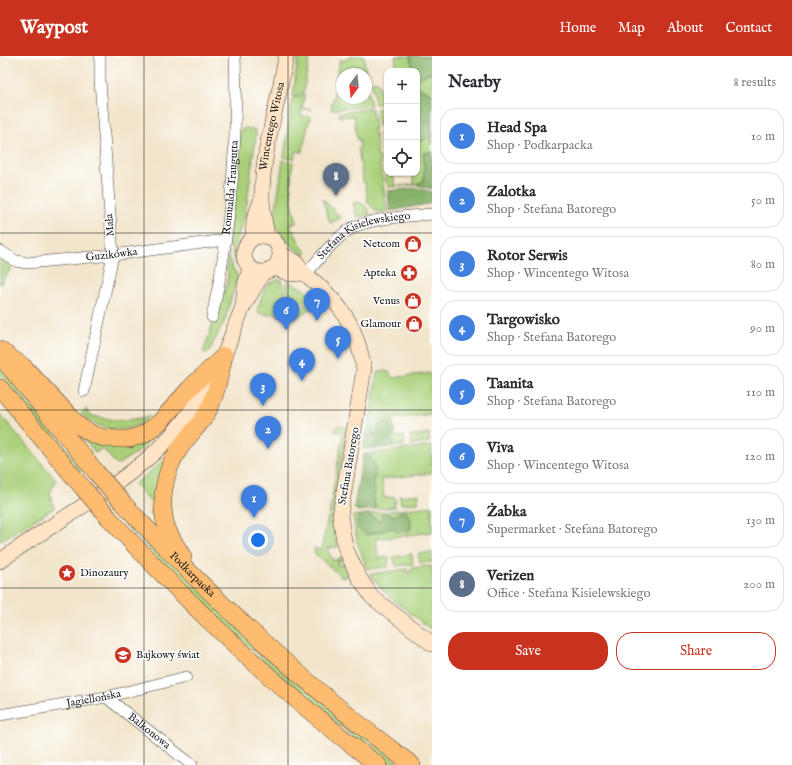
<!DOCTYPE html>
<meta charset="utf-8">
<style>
:root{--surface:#fff;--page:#f2f2f3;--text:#2b2b33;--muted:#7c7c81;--line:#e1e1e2;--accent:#c8321e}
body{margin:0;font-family:"IM FELL English",serif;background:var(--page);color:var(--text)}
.controls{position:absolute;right:12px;top:12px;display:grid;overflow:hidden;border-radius:8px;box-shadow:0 1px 3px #0004}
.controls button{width:36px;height:36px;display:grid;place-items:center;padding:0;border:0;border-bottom:1px solid var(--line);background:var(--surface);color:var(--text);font:20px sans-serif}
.compass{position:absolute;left:336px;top:12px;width:36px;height:36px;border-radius:50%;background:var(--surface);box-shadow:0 1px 3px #0004;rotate:195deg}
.you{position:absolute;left:258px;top:484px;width:14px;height:14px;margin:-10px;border:3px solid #fff;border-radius:50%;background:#1a73e8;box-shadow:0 0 0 6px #1a73e833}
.badge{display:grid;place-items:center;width:26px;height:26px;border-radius:50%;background:var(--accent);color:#fff;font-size:13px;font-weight:700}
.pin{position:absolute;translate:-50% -33px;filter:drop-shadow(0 1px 2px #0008)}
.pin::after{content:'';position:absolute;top:21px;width:14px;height:12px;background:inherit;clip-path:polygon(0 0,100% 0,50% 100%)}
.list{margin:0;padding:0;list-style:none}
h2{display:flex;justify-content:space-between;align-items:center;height:52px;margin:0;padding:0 16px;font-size:17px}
h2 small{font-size:13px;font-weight:400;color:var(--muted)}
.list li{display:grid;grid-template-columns:26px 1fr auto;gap:12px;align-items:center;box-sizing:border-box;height:56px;margin:0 8px 8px;padding:0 8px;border:1px solid var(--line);border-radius:16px}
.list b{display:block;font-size:15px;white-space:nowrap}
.list p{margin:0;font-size:13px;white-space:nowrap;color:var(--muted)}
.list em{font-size:13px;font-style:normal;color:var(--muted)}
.actions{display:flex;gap:8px;padding:12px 16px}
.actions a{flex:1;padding:9px 0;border:1px solid var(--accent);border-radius:16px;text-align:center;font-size:14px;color:var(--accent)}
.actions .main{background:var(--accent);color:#fff}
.icon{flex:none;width:22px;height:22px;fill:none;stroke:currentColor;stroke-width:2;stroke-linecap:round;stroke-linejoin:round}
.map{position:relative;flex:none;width:432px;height:709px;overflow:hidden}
header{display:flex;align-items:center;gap:24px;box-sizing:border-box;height:56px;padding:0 20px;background:var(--accent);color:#fff}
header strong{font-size:19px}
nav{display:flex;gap:22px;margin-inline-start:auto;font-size:14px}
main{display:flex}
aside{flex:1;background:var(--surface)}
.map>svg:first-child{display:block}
.green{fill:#aad07a;stroke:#63764b;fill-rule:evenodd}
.forest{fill:#87b26a;stroke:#526743}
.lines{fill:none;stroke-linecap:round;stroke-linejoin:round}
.street-casing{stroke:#3c3a36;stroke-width:12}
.secondary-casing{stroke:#3c3a36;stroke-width:16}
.primary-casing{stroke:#3c3a36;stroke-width:18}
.street{stroke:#fff;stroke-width:11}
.secondary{stroke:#ffe4c6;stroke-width:15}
.primary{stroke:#febc70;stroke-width:17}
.primary-bridge-casing{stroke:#3c3a36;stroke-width:18;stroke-linecap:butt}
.primary-bridge{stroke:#febc70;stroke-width:17}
.grid{fill:none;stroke:#1c1c1c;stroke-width:1;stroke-opacity:0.55}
.labels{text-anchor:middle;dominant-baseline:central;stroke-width:3;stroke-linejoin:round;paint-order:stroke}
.street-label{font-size:11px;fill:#1c1c1c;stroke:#fff}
.poi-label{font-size:11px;fill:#1c1c1c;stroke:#fff;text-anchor:end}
</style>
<header>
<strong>Waypost</strong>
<nav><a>Home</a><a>Map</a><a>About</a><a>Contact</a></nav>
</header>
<main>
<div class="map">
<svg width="432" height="709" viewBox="0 0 432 709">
<rect width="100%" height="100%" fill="#fff"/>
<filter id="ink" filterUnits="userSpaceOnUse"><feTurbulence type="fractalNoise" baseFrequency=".025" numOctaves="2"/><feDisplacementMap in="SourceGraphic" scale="8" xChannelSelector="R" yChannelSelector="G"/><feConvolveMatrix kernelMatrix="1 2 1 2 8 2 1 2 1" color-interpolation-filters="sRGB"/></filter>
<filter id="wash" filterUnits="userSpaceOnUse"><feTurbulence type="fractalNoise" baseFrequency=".012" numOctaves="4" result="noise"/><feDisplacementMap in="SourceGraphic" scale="16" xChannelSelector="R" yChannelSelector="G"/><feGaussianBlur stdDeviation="0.9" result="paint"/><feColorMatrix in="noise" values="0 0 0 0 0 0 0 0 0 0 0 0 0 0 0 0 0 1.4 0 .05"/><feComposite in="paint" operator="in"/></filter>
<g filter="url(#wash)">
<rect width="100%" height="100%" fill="#f2e5cb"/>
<g class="green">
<polygon points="298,0 310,0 303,37 293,41"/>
<path d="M352 0H364L366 25 371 49 331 54 340 3 343 5ZM342 18H366V42H342Z"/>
<polygon points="395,0 410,0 413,15 397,15"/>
<polygon points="432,16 432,38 423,34 417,28 417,22 419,23 426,18"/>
<polygon points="378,25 383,48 375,48 372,26"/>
<polygon points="305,38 302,52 311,53 302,53 301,60 310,61 302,96 296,95 294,103 284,101 292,43"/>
<polygon points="372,52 371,57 373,57 375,73 373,73 374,77 375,77 378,96 377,96 377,100 379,100 387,155 377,156 368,147 365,126 363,126 358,92 360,91 359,83 357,83 354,60 339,61 339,57"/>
<polygon points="376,53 383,53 386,69 378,70"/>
<polygon points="426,63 429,63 432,96 424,97 424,125 414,129 388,131 385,120 393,119 395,131 414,128 413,117 417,117 417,82 420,86 426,71"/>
<polygon points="244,72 256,74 256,78 245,161 238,179 234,197 236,209 231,191 227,191 240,75"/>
<polygon points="387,76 387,94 382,95 380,77"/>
<path d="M283 104 293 106C290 127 290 145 297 166L290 169 302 191 307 197 303 199C292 190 279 179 274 166Z"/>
<polygon points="322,142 341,162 330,167"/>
<polygon points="360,146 368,153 370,158 357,161 353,147"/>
<polygon points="228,196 232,211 238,220 224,266 208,297 203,296 227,227 228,216 226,214"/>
<polygon points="0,198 14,208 0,229"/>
<polygon points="277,224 281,224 288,243 281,250 281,255 270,259 259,257 257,254 266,229"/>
<polygon points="288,225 301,232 315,241 303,247 298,244 290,243 290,236 288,236 286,229"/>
<polygon points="317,243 319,246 295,263 275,259 294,255"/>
<polygon points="0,310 84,413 79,417 0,319"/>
<polygon points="384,315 389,316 392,322 429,317 432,319 432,358 393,363 395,381 405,380 404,389 393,391 394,386 378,378 373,380 370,369 369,368 377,317"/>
<path d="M86 353 89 359C113 365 126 366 150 360 131 380 100 376 81 358Z"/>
<polygon points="0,358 56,424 50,437 54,452 0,485"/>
<polygon points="338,370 344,370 347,373 333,458 329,458 343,377 334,375"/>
<polygon points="429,377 429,386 412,389 410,380"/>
<polygon points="79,378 155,379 139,395 117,409 102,392 96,397"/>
<polygon points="432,390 432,417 382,423 384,442 395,441 396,447 394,447 395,451 376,453 373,441 375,438 373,427 375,413 371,403 366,398"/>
<polygon points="166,403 160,469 150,459 150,455 155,451 135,428"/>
<polygon points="419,438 418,447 401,448 399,440"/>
<polygon points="432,450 432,476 376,483 378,502 389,501 388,511 367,513 357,485 353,460 360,459 372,478 393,472 396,476 410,474 411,464 405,455 400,456 394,460 382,459 381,465 377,466 376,463 366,458"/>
<path d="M124 459 400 709H390C291 636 205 550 119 463Z"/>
<polygon points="331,460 334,461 338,491 327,492 333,505 341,501 342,504 337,506 338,509 344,508 348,519 346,521 342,521 315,498 314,492 321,494 328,461"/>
<polygon points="432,496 432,506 420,507 418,498"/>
<polygon points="412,498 413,508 396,510 393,501"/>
<polygon points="432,510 432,574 388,540 370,518 407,513 407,516 411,516 411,512"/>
</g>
<g class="forest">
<polygon points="410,0 432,0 432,16 426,18 419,23 417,22 417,15 413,15"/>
<polygon points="417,28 423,34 432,38 432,86 429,83 429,63 425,65 426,83 420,86 417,82"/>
<polygon points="432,96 432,133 417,129 424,125 424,97"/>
<polygon points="417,132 432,136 432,147 390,155 388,135"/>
<path d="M381 366 389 367C393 373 390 381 394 385L393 391 363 393 369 368 373 372V380L377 378V371Z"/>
<polygon points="366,398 374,407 376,413 373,427 375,438 373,442 376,453 358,455 354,452 363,399"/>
<path d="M405 455 411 464 410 474 396 476 393 472 366 479 358 472 357 465 360 459 366 458 377 463V466L381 465 382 458H391V460C396 460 400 456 405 455Z"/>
</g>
</g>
<g filter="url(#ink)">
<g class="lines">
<g class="street-casing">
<g id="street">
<path id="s1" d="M0 195 16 205 27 207 113 199 225 184"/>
<path id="s2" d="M306 218C319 203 335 182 352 172 371 162 411 160 432 158"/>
<path id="s3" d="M212 261C231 175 238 88 235 0"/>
<polyline points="84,335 113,199 100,25 100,0"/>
<path id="s4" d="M106 641 192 709"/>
<path id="s5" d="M0 659 106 641 186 621"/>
</g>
</g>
<g class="secondary-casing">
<g id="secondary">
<circle cx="262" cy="198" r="18"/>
<path id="s6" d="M267 180C265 168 262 154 262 141 262 93 279 47 286 0"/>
<polyline points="253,182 254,164 261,145"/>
<path d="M281 198C286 201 293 203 297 207 299 210 301 215 304 217 340 246 356 267 364 313L340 460 345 491 358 520 372 541 432 588"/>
<polyline points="275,212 290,218 303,217"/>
<polyline points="243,250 245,229 250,212"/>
<path d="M0 505C51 468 107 439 154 397 183 370 207 335 224 299 231 283 236 266 243 251 249 239 257 229 262 217"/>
</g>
</g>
<g class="primary-casing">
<g id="primary">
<polyline points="0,294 24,311 79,370 94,379 105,382 119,383 130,383 144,378 160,366 190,332 224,300"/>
<polyline points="6,307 96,416"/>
<polyline points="0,332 83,432"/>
<path id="s7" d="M122 446C211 542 307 631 412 709"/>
<path d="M109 462C192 552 280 636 378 709"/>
<path d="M183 501C178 493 173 485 169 477 157 451 164 414 180 392 189 378 202 368 209 353 217 336 220 318 224 300"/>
</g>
</g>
<use href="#street" class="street"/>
<use href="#secondary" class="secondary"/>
<use href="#primary" class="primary"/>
<g class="primary-bridge-casing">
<g id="primary-bridge">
<polyline points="96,416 122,446"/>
<polyline points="83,432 109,462"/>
</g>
</g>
<use href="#primary-bridge" class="primary-bridge"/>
</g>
</g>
<path class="grid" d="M144 0V709M288 0V709M0 177H432M0 354H432M0 532H432"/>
<defs>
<g id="shop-disc" transform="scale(0.9)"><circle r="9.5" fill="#c8321e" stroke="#fff"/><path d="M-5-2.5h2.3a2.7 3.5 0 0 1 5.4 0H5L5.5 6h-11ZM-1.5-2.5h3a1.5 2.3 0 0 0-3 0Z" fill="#fff"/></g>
<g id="pharmacy-disc" transform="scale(0.9)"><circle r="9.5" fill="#c8321e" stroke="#fff"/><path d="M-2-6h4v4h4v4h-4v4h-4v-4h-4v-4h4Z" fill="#fff"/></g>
<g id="sight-disc" transform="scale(0.9)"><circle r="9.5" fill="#c8321e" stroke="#fff"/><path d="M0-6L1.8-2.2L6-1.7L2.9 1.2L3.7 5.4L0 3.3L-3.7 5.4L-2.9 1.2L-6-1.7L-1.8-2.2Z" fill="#fff"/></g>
<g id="school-disc" transform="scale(0.9)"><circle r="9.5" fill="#c8321e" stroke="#fff"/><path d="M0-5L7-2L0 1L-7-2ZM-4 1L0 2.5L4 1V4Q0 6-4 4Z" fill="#fff"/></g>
</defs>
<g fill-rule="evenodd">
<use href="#shop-disc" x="413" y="188"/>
<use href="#pharmacy-disc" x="409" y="217"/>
<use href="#shop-disc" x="413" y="245"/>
<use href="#shop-disc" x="414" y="268"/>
<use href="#sight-disc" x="67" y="517"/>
<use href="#school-disc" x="123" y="599"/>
</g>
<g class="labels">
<g class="street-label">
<text stroke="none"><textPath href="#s6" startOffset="111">Wincentego Witosa</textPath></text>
<text stroke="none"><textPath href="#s3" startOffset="131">Romualda Traugutta</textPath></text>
<text transform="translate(110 169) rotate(-94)">Mała</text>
<text stroke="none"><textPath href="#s2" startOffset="73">Stefana Kisielewskiego</textPath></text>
<text stroke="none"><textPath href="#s1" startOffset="115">Guzikówka</textPath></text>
<text transform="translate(349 410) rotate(-80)">Stefana Batorego</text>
<text stroke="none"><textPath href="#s7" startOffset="101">Podkarpacka</textPath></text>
<text stroke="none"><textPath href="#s5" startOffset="95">Jagiellońska</textPath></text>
<text stroke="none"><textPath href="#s4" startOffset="55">Balkonowa</textPath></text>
</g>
<g class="poi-label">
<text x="400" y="188">Netcom</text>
<text x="396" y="217">Apteka</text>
<text x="400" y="245">Venus</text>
<text x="401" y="268">Glamour</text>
<text x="80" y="517" text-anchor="start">Dinozaury</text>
<text x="136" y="599" text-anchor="start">Bajkowy świat</text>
</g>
</g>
</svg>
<div class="controls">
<button>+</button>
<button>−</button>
<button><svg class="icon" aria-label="locate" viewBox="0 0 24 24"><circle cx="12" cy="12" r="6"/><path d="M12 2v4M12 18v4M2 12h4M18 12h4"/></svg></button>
</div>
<svg class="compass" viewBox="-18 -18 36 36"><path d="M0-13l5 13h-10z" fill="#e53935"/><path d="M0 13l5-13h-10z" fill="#7c7c81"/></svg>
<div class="you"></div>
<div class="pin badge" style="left:254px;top:462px;background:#3f7fe0">1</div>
<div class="pin badge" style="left:268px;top:393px;background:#3f7fe0">2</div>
<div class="pin badge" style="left:263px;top:350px;background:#3f7fe0">3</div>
<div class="pin badge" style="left:302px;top:325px;background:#3f7fe0">4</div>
<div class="pin badge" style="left:338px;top:303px;background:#3f7fe0">5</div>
<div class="pin badge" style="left:286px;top:274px;background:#3f7fe0">6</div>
<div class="pin badge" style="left:317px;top:265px;background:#3f7fe0">7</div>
<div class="pin badge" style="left:336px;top:140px;background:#5c6f8a">8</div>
</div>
<aside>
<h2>Nearby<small>8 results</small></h2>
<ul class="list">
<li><span class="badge" style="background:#3f7fe0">1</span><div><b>Head Spa</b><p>Shop · Podkarpacka</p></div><em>10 m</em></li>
<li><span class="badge" style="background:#3f7fe0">2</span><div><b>Zalotka</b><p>Shop · Stefana Batorego</p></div><em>50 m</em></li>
<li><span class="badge" style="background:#3f7fe0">3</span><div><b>Rotor Serwis</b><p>Shop · Wincentego Witosa</p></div><em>80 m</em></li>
<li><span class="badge" style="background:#3f7fe0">4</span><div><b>Targowisko</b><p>Shop · Stefana Batorego</p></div><em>90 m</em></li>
<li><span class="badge" style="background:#3f7fe0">5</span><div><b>Taanita</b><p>Shop · Stefana Batorego</p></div><em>110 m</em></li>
<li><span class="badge" style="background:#3f7fe0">6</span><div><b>Viva</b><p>Shop · Wincentego Witosa</p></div><em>120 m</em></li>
<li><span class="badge" style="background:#3f7fe0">7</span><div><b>Żabka</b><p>Supermarket · Stefana Batorego</p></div><em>130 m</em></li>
<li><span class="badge" style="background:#5c6f8a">8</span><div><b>Verizen</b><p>Office · Stefana Kisielewskiego</p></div><em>200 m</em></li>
</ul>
<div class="actions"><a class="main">Save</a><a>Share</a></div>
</aside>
</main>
